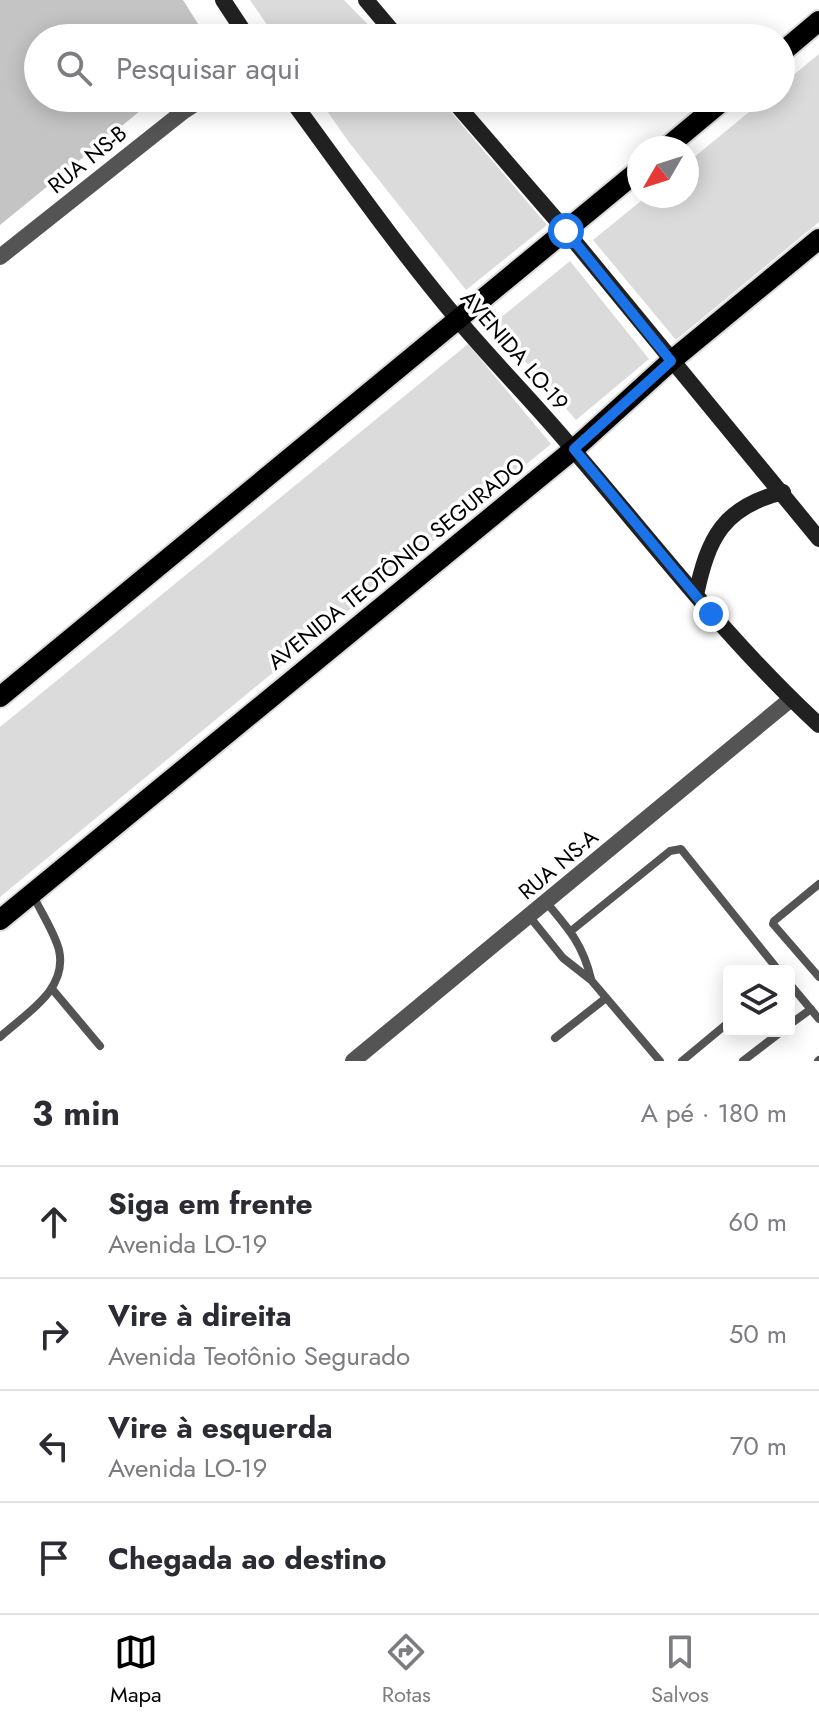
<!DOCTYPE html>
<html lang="pt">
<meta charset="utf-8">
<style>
:root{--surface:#fff;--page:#f2f2f3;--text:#2b2b33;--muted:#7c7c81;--line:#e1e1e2;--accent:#000}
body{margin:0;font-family:Jost,sans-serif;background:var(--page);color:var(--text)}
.controls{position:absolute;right:24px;bottom:24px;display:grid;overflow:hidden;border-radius:8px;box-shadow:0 4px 20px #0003}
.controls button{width:72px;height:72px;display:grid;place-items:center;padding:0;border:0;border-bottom:2px solid var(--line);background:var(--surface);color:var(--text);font:40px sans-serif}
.compass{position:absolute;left:627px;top:136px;width:72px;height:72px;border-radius:50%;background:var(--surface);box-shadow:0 4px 20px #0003;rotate:231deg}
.stop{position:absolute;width:24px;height:24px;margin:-18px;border:6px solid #1a73e8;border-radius:50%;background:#fff}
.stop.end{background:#1a73e8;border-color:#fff;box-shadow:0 2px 8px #0008}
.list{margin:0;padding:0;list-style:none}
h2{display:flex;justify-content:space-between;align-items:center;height:104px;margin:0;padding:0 32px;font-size:34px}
h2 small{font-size:26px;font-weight:400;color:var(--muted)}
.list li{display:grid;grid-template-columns:52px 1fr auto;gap:24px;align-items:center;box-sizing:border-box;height:112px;padding:0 32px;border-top:2px solid var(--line)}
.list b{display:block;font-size:30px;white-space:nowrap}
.list p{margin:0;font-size:26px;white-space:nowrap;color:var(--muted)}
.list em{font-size:26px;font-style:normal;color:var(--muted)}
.icon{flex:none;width:44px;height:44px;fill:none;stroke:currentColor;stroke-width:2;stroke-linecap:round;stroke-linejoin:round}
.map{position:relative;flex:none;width:819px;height:1061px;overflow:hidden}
.search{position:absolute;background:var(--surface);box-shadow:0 4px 20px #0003;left:24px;right:24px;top:24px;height:88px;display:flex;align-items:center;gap:20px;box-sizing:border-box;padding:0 28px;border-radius:44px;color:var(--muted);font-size:30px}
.sheet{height:552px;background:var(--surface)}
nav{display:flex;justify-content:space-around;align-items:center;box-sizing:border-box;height:112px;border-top:2px solid var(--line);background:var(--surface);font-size:22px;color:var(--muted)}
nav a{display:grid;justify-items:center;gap:4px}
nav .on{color:var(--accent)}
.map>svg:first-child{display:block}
.green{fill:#dbdbdb}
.building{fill:#c4c4c4}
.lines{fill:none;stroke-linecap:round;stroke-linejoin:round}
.primary-casing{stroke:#dbdbdb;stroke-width:24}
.lane{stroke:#545454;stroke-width:8}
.street{stroke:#545454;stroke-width:16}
.secondary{stroke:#212121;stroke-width:16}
.primary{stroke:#000;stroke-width:20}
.route{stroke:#1a73e8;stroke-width:10}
.labels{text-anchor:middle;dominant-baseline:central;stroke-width:7;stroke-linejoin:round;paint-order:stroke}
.street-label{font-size:22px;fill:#000;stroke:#fff}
</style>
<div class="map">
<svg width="819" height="1061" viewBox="0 0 819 1061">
<rect width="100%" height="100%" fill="#fff"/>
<g class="green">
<polygon points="250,0 344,0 381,38 276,38"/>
<polygon points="819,54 819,222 676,340 593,240 647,196 687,196 687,163 766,98 781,98 781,85"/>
<polygon points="318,98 439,98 547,225 466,290 348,141"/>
<polygon points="570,261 649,359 576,420 493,324"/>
<polygon points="468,344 551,444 0,897 0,727"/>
</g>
<polygon class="building" points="0,0 183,0 207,38 38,38 38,98 156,98 0,225"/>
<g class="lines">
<g class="primary-casing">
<g id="primary">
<polyline points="781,53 819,21"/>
<polyline points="666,148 726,98"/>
<polyline points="0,697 639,170"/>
<polyline points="0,920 574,449 671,361 819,239"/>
</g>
</g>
<g class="lane">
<polyline points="819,884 774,921 773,924 819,977"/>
<path d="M546 902C569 929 583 945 591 979"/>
<polyline points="529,916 563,958 591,980 660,1061"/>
<polyline points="571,931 670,851 681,849 779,971"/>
<polyline points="789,983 819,1019"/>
<polyline points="53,990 100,1046"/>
<polyline points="789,1025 811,1009"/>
<path d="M0 1037C26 1013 68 990 59 950 54 931 40 911 32 893"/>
<polyline points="555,1038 606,998"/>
<polyline points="682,1061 729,1022"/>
<polyline points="743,1061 782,1031"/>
<polyline points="818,1061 819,1060"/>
</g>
<g class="street">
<polyline points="0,257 184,111 204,98"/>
<polyline points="353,1061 791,699"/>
</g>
<g class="secondary">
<polyline points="223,0 248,38"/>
<polyline points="366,0 398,38"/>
<path d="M290 98C345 173 399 250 459 321 497 366 539 408 576 453 655 545 729 642 819 725"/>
<polyline points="451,98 566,231 819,539"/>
<path d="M696 595C708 538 723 507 783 492"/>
</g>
<use href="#primary" class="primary"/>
</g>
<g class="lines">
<polyline class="route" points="566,231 671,361 574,449 711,614"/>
</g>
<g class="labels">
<g class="street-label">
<text transform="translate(87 159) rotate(-39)">RUA NS-B</text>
<text transform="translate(515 350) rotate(49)">AVENIDA LO-19</text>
<text transform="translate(396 563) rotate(-39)">AVENIDA TEOTÔNIO SEGURADO</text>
<text transform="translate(558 864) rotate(-40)">RUA NS-A</text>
</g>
</g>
</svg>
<div class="controls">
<button><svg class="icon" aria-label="layers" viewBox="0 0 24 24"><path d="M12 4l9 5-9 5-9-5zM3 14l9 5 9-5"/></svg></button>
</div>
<svg class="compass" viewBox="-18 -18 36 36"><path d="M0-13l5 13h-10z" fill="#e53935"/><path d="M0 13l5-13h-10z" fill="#7c7c81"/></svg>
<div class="stop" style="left:566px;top:231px"></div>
<div class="stop end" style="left:711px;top:614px"></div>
<div class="search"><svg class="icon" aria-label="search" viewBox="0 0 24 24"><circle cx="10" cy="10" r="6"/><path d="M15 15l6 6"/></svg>Pesquisar aqui</div>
</div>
<section class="sheet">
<h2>3 min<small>A pé · 180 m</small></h2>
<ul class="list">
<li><svg class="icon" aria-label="ahead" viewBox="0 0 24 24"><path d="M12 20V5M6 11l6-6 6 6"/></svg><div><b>Siga em frente</b><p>Avenida LO-19</p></div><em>60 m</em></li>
<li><svg class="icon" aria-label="right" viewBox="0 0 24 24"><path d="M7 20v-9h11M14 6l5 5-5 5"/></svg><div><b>Vire à direita</b><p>Avenida Teotônio Segurado</p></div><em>50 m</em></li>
<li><svg class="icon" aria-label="left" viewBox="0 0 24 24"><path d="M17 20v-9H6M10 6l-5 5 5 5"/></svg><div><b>Vire à esquerda</b><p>Avenida LO-19</p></div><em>70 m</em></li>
<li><svg class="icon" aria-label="arrive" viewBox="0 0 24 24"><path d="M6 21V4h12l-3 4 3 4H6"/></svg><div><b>Chegada ao destino</b></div></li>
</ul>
</section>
<nav>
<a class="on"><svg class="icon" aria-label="map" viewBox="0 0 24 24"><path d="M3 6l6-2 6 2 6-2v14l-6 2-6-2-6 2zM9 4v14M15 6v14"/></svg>Mapa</a>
<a><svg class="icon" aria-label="directions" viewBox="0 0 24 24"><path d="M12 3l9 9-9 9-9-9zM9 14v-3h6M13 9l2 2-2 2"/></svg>Rotas</a>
<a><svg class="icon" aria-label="saved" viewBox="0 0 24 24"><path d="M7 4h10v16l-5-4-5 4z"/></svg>Salvos</a>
</nav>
